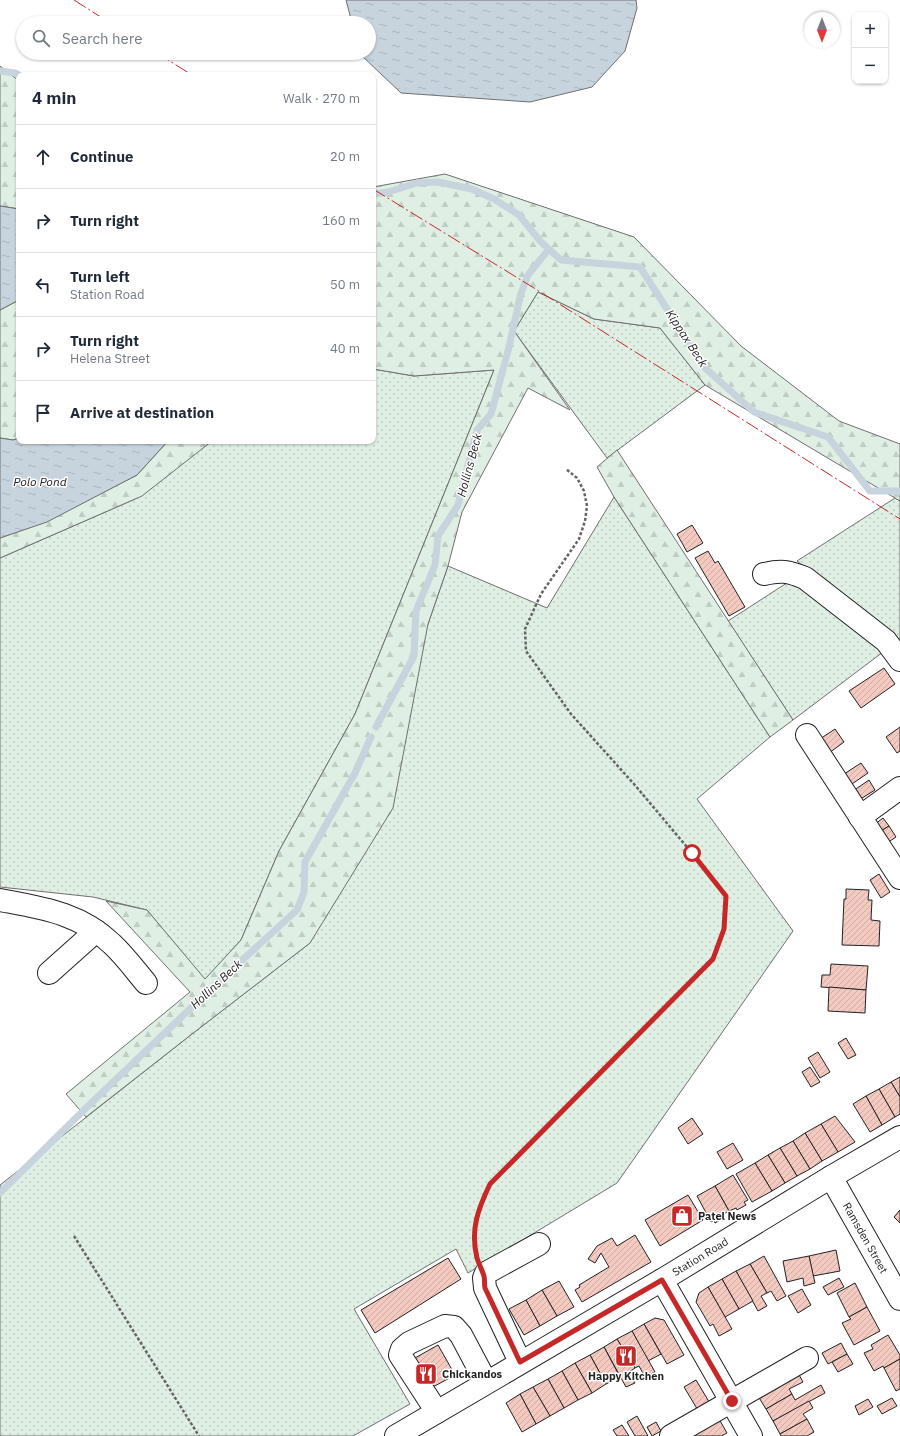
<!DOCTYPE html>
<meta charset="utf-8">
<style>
:root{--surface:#fff;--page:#f6f6f7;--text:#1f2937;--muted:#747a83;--line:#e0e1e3}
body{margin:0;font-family:"IBM Plex Sans",sans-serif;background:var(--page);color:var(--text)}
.controls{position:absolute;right:12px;top:12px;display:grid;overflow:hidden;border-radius:8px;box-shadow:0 1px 3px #0004}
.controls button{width:36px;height:36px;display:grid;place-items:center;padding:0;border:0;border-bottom:1px solid var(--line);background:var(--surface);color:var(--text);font:20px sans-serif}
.compass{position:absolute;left:804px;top:12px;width:36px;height:36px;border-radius:50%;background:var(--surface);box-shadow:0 1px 3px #0004;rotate:180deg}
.stop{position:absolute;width:12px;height:12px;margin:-9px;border:3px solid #c62828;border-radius:50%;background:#fff}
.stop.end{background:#c62828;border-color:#fff;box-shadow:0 1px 4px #0008}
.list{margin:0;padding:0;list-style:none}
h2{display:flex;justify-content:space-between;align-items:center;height:52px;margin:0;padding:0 16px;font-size:17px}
h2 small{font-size:13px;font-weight:400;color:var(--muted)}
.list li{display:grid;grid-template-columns:26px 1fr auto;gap:12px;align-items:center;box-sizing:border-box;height:64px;padding:0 16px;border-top:1px solid var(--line)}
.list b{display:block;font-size:15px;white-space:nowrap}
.list p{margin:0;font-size:13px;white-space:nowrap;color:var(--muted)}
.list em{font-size:13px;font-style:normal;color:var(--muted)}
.icon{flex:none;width:22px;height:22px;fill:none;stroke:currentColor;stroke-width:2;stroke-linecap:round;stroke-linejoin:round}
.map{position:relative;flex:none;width:900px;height:1436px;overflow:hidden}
.search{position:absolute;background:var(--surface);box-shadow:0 1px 3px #0004;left:16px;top:16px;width:360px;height:44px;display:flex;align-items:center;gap:10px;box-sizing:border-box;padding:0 14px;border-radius:22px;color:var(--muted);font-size:15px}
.panel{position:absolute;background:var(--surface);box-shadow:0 1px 3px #0004;left:16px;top:72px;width:360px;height:372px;border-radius:8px}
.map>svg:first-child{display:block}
.grass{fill:url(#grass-dots);stroke:#6f6f6f}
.forest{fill:url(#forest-firs);stroke:#6f6f6f}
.water{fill:url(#water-ripples);stroke:#6f6f6f}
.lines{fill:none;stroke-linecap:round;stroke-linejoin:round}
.stream{stroke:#c7d3dd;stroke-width:7}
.building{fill:url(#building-hatch);stroke:#222}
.minor-casing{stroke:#222;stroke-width:24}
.path{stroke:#646464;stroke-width:2.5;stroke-dasharray:3 2;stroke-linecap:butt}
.minor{stroke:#fff;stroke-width:22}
.power{stroke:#c62828;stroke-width:1;stroke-dasharray:14 3 2 3;stroke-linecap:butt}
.route{stroke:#c62828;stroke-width:5}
.labels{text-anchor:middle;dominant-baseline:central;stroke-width:3;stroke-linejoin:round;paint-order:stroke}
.poi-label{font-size:11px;font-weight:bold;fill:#222;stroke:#fff;text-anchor:start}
.street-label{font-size:11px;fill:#222;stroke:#fff}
.water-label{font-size:12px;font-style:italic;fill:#222;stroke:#fff}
</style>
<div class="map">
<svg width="900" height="1436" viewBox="0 0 900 1436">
<defs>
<pattern id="grass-dots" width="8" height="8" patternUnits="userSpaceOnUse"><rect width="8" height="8" fill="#e0efe3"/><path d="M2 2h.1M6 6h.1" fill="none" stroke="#c0cdc2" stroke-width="1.8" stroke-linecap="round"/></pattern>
<pattern id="forest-firs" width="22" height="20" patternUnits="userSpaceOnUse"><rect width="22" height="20" fill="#e0efe3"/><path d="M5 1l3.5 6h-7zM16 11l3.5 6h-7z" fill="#c0cdc2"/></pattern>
<pattern id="water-ripples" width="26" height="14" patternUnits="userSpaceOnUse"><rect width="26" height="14" fill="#c7d3dd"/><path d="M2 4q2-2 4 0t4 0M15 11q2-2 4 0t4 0" fill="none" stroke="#abb5bd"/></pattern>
<pattern id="building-hatch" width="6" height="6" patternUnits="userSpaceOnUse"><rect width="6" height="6" fill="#f3c9c0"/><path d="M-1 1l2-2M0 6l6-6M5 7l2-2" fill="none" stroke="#d0aca5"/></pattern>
</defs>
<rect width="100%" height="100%" fill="#fff"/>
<g class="grass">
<polygon points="538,292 594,319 660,328 705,385 607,458 514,331"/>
<polygon points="373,369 414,376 494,370 355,714 279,851 241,940 205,980 147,910 93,897 0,887 0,558 135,499 210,441 373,441"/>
<polygon points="614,497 770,737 697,799 793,931 617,1183 468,1273 456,1249 354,1309 410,1404 353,1436 0,1436 0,1185 192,1034 310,943 428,624 448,566 547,608"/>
<polygon points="895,498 900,501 900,640 897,642 797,561"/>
<polygon points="793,579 883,652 793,720 728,621"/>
</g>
<g class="forest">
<polygon points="0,66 19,81 19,209 0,206"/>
<polygon points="445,174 634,237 741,346 839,421 900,444 900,501 705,385 660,328 594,319 538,292 514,331 570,410 528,388 462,512 448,566 428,624 393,808 310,943 192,1034 86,1117 66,1094 190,992 106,901 147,910 205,979 241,940 279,851 355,714 494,370 414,376 373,369 373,187"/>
<polygon points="19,300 19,438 13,440 0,438 0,310"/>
<polygon points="168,441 212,441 142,496 0,558 0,538 47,521 137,475"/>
<polygon points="617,450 793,720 770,737 614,497 597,467"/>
</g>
<g class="water">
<polygon points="346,0 636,0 637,8 625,51 592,87 530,102 401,93 361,55 360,53 369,53 369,23 352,23"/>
<polygon points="0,206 19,209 19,300 0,310"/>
<polygon points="0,438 13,440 19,438 19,441 168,441 137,475 47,522 0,538"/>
</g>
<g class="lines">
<g class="stream">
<polyline points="0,71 15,73 19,75"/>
<polyline points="373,194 388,192 417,183 438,182 472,189 494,199 519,215 541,242 561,260 640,267 705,368 754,412 828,437 870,491 900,491"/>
<polyline points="376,727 414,656 416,611 435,565 438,536 458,505 477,430 491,414 508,351 521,293 528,275 549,249"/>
<polyline points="0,1193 87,1107 214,986 297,910 304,892 305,862 355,773 371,737"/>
</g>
</g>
<g class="building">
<polygon points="692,525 703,543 687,552 677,534"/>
<polygon points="708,551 715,563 718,561 745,607 729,616 695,558"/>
<polygon points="884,668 895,684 861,708 849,691"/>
<polygon points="900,727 900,751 897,753 886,737"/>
<polygon points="835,729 844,742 829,753 820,739"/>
<polygon points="861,763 868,773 849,786 841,776"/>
<polygon points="869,780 875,790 859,800 853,791"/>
<polygon points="883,818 889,826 879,832 874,825"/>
<polygon points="889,826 896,837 887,843 879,832"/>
<polygon points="879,874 890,892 881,898 870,880"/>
<polygon points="846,889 869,890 868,900 872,900 871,920 880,921 879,946 842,945 844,899 846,899"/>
<polygon points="831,964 868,966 866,990 821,987 822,975 830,975"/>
<polygon points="829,987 866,990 865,1013 828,1011"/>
<polygon points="846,1038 856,1055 848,1059 838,1043"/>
<polygon points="818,1052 830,1072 820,1078 808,1058"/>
<polygon points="810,1067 820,1082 811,1087 802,1072"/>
<polygon points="900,1077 900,1097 891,1082"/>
<polygon points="891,1082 900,1097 900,1114 895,1117 879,1089"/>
<polygon points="879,1089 895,1117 882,1125 866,1096"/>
<polygon points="866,1096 882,1125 870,1132 853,1104"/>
<polygon points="835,1116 855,1142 838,1152 821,1124"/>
<polygon points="692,1118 703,1134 688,1144 678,1128"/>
<polygon points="821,1124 838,1152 822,1161 805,1133"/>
<polygon points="805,1133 822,1161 810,1169 793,1141"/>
<polygon points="793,1141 810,1169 797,1176 780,1148"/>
<polygon points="733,1143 743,1160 727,1169 717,1152"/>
<polygon points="780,1148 797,1176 785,1183 768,1155"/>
<polygon points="768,1155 785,1183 772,1191 755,1163"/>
<polygon points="755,1163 772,1191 752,1202 736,1174"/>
<polygon points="733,1175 748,1200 744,1202 746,1205 737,1210 736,1208 729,1211 715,1186"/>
<polygon points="715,1186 729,1211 722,1215 724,1218 715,1223 714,1220 711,1222 697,1196"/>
<polygon points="688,1195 703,1220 660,1246 645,1220"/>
<polygon points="900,1210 900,1223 894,1217"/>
<polygon points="635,1235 651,1262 582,1302 575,1290 580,1287 579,1285 609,1267 601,1253 595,1263 588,1259 597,1246 612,1238 617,1246"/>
<polygon points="836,1250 840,1271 813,1276 809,1256"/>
<polygon points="764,1256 786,1296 777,1301 771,1291 767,1293 750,1264"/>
<polygon points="809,1256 815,1283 804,1286 803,1278 787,1282 783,1261"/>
<polygon points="448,1258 461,1279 375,1333 361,1310"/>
<polygon points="750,1264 767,1293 761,1296 767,1306 758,1311 736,1271"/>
<polygon points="736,1271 753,1301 739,1309 722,1279"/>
<polygon points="839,1278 844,1287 828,1295 823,1287"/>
<polygon points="722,1279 739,1309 725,1317 708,1287"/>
<polygon points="559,1281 574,1307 557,1316 542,1290"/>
<polygon points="855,1283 867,1307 849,1317 837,1293"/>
<polygon points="708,1287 732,1329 719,1336 713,1324 710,1326 696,1302 699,1293"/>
<polygon points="802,1289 811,1305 798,1313 788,1296"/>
<polygon points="542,1290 557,1316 540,1326 526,1300"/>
<polygon points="526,1300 540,1326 524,1335 509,1309"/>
<polygon points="867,1307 880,1331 854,1345 842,1323 851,1319 849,1317"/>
<polygon points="655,1318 664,1320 684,1355 667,1364 644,1324"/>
<polygon points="644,1324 661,1354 648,1361 632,1331"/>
<polygon points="632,1331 655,1372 645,1377 639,1366 635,1368 617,1339"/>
<polygon points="888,1335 900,1355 900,1359 884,1368 883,1366 874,1371 864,1353 873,1349 871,1345"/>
<polygon points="617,1339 635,1368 629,1372 635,1383 626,1387 604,1347"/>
<polygon points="841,1343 847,1354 828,1364 822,1353"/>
<polygon points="438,1345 455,1375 431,1388 415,1358"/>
<polygon points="604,1347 620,1377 606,1384 590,1355"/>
<polygon points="847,1354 853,1364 838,1372 832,1362"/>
<polygon points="590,1355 606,1384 592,1393 575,1363"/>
<polygon points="900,1359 900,1389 896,1391 884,1368"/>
<polygon points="575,1363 592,1393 578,1400 562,1371"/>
<polygon points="562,1371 578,1400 564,1408 548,1379"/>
<polygon points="798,1373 803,1382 789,1389 792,1394 766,1409 758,1396"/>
<polygon points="548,1379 564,1408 550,1416 533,1387"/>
<polygon points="696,1380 711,1405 699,1412 684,1387"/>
<polygon points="821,1385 825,1393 773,1421 766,1409 792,1394 795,1400"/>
<polygon points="533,1387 550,1416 536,1424 520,1394"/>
<polygon points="520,1394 536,1424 522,1432 506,1403"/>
<polygon points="892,1398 897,1406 882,1414 877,1406"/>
<polygon points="868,1399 873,1407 859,1415 855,1406"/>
<polygon points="809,1401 813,1408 803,1414 807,1419 780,1434 773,1421"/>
<polygon points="637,1416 648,1436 635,1436 627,1422"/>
<polygon points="719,1419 727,1433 721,1436 689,1436"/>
<polygon points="807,1419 814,1432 807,1436 781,1436 780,1434"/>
<polygon points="656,1422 661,1431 652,1436 647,1427"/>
<polygon points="622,1425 629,1436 617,1436 613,1430"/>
</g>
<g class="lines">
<g class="minor-casing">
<g id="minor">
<path d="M764 574C781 570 788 571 805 578L886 641 900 660"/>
<polyline points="807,735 900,878"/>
<polyline points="860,817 900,788"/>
<path d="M0 900C42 908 80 913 112 944 125 956 135 970 146 983"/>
<polyline points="49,973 96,931"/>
<path id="s1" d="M831 1177 900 1299"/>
<polyline points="662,1280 751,1436"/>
<polyline points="520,1362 485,1288 484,1278 486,1273 539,1244"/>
<polyline points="437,1412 400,1355 402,1349 409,1343 445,1326 454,1327 461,1335 486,1382"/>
<path id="s2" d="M396 1436 662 1280 831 1177 900 1137"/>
<polyline points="671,1436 807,1358"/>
</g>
</g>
<g class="path">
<polyline points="74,1236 199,1436"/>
<path d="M476 1252C472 1227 480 1206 491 1184L713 959 724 929 726 896 692 853 634 784 571 714 526 651 525 629 541 594 579 539 585 521 587 506 584 491 577 478 566 469"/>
</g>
<use href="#minor" class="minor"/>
<g class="power">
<polyline points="74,0 110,23"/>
<polyline points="157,53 192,75"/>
<polyline points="373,189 534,288 900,519"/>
</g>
</g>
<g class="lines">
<path class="route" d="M692 853 726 896 724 929 713 959 490 1184C478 1209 470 1230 477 1258 479 1264 482 1270 484 1276 485 1280 484 1284 485 1288L520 1362 662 1280 732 1401"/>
</g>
<defs>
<g id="shop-square" transform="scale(1.15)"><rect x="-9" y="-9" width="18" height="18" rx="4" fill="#c62828" stroke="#fff"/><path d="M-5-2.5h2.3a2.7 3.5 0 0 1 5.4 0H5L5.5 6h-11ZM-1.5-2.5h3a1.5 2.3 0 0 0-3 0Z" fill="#fff"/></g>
<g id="restaurant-square" transform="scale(1.15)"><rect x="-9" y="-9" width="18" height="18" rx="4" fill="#c62828" stroke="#fff"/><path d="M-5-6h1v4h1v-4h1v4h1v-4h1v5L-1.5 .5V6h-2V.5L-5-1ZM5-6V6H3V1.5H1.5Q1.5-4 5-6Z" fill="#fff"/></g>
</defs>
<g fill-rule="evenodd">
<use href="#shop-square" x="682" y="1216"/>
<use href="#restaurant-square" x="626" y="1356"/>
<use href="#restaurant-square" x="426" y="1374"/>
</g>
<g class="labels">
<g class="poi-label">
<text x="698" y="1216">Patel News</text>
<text x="442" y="1374">Chickandos</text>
<text x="626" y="1376" text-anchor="middle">Happy Kitchen</text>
</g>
<g class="street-label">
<text stroke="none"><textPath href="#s1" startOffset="70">Ramsden Street</textPath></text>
<text stroke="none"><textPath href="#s2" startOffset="353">Station Road</textPath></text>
</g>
<g class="water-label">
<text transform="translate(687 338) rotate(57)">Kippax Beck</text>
<text transform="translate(469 465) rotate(-75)">Hollins Beck</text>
<text x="40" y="481">Polo Pond</text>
<text transform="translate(216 984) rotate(-43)">Hollins Beck</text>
</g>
</g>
</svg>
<div class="controls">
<button>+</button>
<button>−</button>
</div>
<svg class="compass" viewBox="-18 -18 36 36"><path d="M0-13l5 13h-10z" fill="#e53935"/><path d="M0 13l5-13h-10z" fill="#747a83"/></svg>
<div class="stop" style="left:692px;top:853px"></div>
<div class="stop end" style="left:732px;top:1401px"></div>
<div class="search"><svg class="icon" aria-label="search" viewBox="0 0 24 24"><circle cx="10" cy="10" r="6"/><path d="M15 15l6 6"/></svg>Search here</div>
<section class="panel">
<h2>4 min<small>Walk · 270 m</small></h2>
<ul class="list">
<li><svg class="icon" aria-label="ahead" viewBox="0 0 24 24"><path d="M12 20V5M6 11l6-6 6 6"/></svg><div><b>Continue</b></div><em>20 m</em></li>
<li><svg class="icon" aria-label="right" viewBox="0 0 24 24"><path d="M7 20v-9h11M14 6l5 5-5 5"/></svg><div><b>Turn right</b></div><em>160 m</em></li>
<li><svg class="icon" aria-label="left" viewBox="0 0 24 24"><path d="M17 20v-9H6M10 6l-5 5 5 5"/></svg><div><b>Turn left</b><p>Station Road</p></div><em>50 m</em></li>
<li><svg class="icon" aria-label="right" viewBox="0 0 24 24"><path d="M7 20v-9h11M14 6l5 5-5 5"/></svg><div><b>Turn right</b><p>Helena Street</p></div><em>40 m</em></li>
<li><svg class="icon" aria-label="arrive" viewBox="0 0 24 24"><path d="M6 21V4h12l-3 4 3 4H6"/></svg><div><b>Arrive at destination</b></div></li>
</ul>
</section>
</div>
